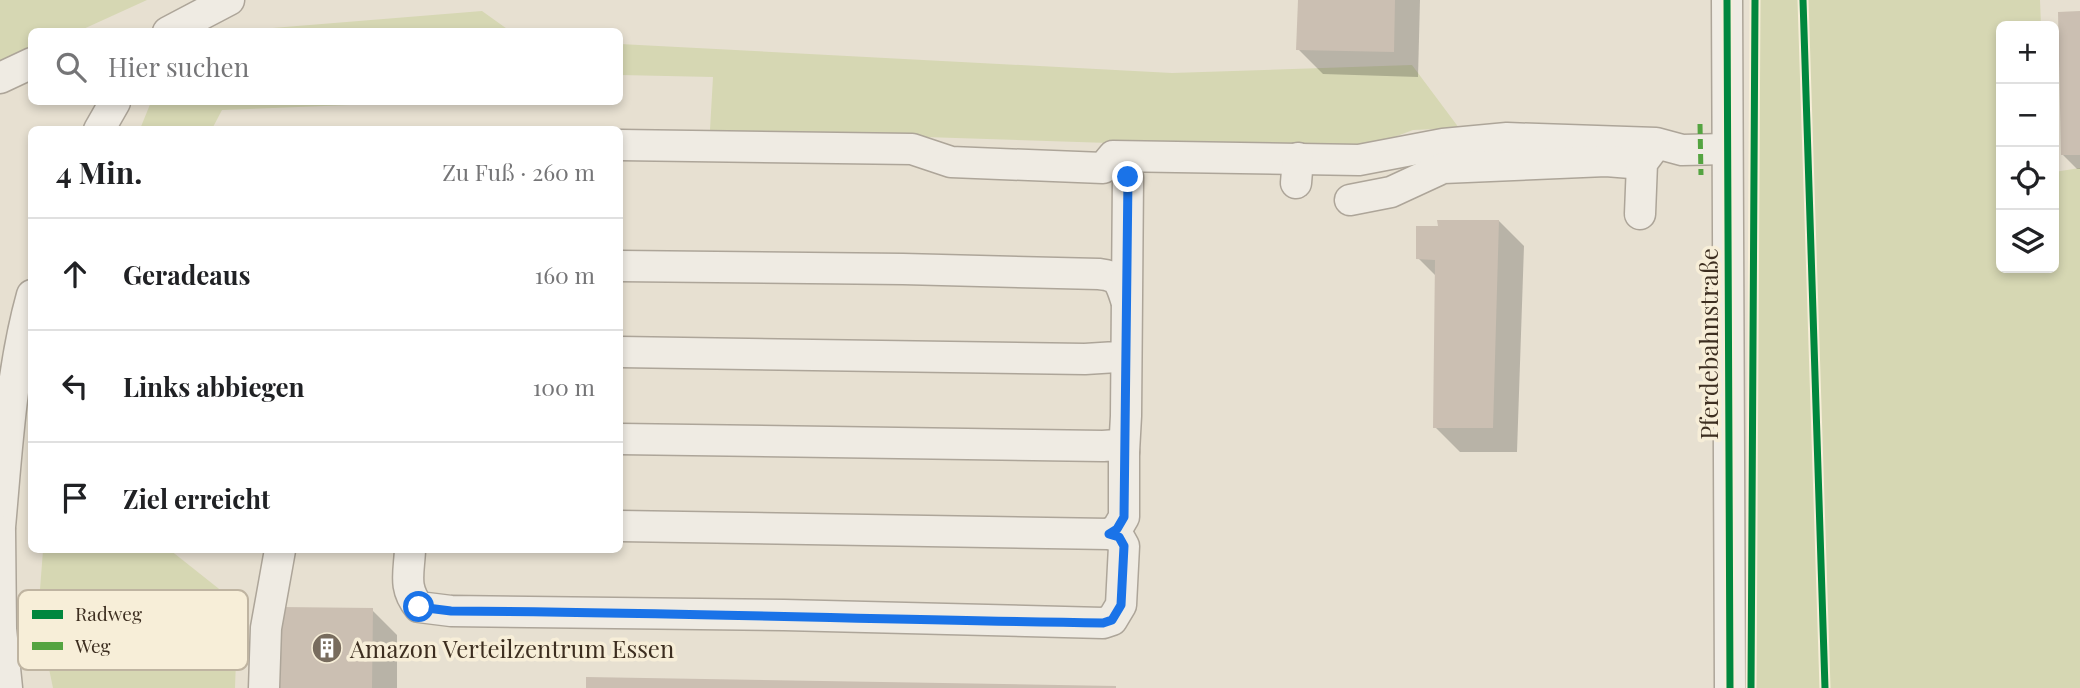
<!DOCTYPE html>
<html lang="de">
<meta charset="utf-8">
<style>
:root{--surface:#fff;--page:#f2f2f2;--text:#202124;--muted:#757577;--line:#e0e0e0}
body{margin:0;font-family:"Playfair Display",serif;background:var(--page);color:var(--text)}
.controls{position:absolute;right:21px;top:21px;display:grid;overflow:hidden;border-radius:10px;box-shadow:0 4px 10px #0003}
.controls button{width:63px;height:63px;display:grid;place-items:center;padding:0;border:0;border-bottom:2px solid var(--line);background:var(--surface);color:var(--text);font:35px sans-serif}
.stop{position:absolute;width:21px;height:21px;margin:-16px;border:5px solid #1a73e8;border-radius:50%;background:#fff}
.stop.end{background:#1a73e8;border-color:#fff;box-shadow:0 2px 7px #0008}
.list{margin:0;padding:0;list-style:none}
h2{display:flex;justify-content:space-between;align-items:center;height:91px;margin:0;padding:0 28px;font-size:30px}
h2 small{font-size:23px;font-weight:400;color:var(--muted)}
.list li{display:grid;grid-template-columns:46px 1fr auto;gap:21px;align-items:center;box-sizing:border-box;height:112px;padding:0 28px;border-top:2px solid var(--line)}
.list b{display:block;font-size:26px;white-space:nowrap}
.list em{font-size:23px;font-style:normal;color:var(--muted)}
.icon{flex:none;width:38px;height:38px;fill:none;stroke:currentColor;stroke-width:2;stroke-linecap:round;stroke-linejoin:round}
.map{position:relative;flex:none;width:2080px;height:688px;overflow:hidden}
.search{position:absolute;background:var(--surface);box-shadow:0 4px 10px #0003;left:28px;top:28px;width:595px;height:77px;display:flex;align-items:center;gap:18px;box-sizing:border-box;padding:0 24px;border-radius:10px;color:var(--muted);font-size:26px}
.panel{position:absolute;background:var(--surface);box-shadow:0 4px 10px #0003;left:28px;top:126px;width:595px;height:427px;border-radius:10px}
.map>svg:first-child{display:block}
.green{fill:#d6d7b3}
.shadow{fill:#0003}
.building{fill:#cbbfb2}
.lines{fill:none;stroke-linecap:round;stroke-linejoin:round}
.minor-casing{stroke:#ada599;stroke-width:33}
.minor{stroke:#efebe3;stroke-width:30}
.quiet{stroke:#54a441;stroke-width:5;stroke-dasharray:10 5;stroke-linecap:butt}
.cycleway-casing{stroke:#f7eed8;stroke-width:11}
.cycleway{stroke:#00873e;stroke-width:7}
.route{stroke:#1a73e8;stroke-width:9}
.labels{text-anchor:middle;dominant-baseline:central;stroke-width:7;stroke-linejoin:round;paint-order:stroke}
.street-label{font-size:24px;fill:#3d2e20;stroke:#f7eed8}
.poi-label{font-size:24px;fill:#3d2e20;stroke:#f7eed8;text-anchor:start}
.key{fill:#f7eed8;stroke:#bfb4a1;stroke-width:2}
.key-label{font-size:19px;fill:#3d2e20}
</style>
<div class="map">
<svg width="2080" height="688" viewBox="0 0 2080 688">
<rect width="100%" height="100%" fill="#e7e0d1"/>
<g class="green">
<polygon points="0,0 147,0 79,31 32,32 31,53 0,68"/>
<polygon points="1759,0 2040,0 2041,26 2001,26 2001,268 2054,268 2054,172 2080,168 2080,688 1756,688"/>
<polygon points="482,11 510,31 234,31"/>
<polygon points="620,44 1172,73 1412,65 1459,128 1413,130 1357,151 710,130 713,77 620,75"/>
<polygon points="151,102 426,102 222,110 212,129 140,129"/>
<polygon points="43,550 170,550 238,604 235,688 53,688 38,616"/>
</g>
<g class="shadow">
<polygon points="1299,0 1420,0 1418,77 1323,74 1298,49"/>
<polygon points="2080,13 2080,169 2077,169 2063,155"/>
<polygon points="1499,221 1524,246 1517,452 1460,452 1435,427 1437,277 1418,258 1440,228"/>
<polygon points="372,610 397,635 397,688 282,688"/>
</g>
<g class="building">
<polygon points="1298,0 1395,0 1394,52 1296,50"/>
<polygon points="2080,11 2080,155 2061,155 2058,12"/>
<polygon points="1437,220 1499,220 1493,428 1433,428 1435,260 1416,259 1416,226 1438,226"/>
<polygon points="281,607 373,608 372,688 280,688"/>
<polygon points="586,677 1116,686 1116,688 586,688"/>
</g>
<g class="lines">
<g class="minor-casing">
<g id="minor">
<polyline points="1727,0 1730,688"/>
<polyline points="168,32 229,0"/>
<polyline points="0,78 32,63"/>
<polyline points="99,130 115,102"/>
<polyline points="620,145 912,149 951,162 1103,168 1113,156 1359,160 1443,144 1507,138 1656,143 1682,150 1727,149"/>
<polyline points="1296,183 1298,158"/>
<polyline points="1350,200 1391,192 1443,168 1606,161 1631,163"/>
<polyline points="1640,214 1642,163 1654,147"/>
<path d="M620 266 903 269 1099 274C1119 276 1120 282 1126 300"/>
<polyline points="620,352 1085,359 1117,357 1126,351"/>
<polyline points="620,439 1103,446 1117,445 1124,452 1124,517 1117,529 1109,534"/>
<polyline points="1124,452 1126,416 1128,177"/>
<path d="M0 527C7 450 11 370 32 295"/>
<polyline points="0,531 1,629 7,688"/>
<path d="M410 550C409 573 403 588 419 607L451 611 784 615 1103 623 1112 620 1121 605 1124 546 1119 537 1109 534 620 526"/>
<polyline points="264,688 266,628 280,550"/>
</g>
</g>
<use href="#minor" class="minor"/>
<polyline class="quiet" points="1700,124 1701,175"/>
<g class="cycleway-casing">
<g id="cycleway">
<polyline points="1727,0 1730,688"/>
<polyline points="1803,0 1825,688"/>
<polyline points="1751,688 1755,0"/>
</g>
</g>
<use href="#cycleway" class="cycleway"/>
</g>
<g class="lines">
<path class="route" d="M419 607 451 611C668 612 885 620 1103 623L1112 620 1121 605 1124 546 1119 537 1109 534 1117 529 1124 517 1128 177"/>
</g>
<defs>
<g id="building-disc" transform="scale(1.575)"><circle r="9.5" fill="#786c5e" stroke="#f7eed8"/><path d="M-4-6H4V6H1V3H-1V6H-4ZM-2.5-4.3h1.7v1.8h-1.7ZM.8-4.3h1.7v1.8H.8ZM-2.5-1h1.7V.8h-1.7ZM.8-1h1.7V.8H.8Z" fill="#fff"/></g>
</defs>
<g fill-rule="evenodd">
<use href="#building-disc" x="327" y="648"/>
</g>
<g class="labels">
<g class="street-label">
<text transform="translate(1708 344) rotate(-90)">Pferdebahnstraße</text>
</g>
<g class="poi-label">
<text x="350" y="648">Amazon Verteilzentrum Essen</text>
</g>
</g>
<rect x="18" y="590" width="230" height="80" rx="10" class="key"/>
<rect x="32" y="610" width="31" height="9" fill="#00873e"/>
<rect x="32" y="642" width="31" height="8" fill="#54a441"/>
<g class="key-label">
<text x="75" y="621">Radweg</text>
<text x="75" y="653">Weg</text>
</g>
</svg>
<div class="controls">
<button>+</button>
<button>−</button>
<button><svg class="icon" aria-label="locate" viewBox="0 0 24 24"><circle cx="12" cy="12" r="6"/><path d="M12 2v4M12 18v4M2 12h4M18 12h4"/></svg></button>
<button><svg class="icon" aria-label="layers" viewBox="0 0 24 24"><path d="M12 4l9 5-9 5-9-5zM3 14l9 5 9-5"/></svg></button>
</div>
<div class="stop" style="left:419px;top:607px"></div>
<div class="stop end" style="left:1128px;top:177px"></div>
<div class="search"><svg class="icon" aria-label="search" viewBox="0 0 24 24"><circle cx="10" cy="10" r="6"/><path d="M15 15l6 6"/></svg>Hier suchen</div>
<section class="panel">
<h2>4 Min.<small>Zu Fuß · 260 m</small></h2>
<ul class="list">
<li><svg class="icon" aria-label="ahead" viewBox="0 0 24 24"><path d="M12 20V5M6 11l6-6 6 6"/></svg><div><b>Geradeaus</b></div><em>160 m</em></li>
<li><svg class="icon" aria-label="left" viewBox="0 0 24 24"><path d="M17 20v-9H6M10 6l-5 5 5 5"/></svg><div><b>Links abbiegen</b></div><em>100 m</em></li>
<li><svg class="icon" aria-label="arrive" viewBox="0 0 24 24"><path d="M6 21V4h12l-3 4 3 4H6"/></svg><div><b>Ziel erreicht</b></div></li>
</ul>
</section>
</div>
